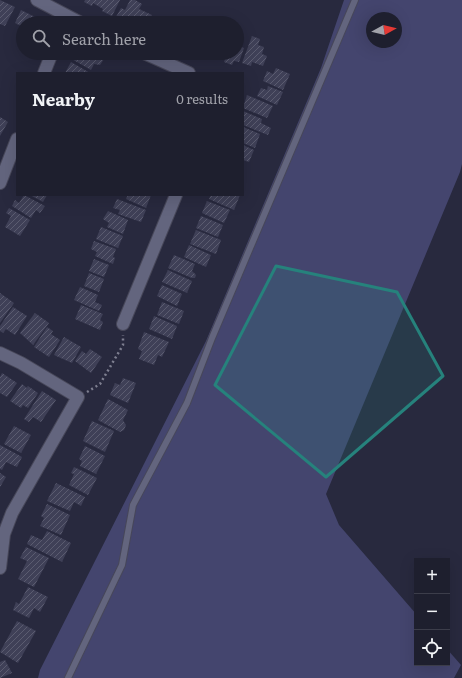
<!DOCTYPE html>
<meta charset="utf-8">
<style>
:root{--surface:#1e1f2e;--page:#262736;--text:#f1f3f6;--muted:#a1a2aa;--line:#3c3d4a}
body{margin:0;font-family:Literata,serif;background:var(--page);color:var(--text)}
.controls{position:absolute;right:12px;bottom:12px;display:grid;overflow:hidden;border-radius:0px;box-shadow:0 4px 16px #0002}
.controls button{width:36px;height:36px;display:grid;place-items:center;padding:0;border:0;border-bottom:1px solid var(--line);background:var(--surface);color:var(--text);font:20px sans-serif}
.compass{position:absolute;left:366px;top:12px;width:36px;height:36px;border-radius:50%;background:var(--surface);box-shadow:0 4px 16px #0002;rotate:82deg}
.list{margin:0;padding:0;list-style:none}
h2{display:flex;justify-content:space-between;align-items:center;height:52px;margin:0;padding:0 16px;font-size:17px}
h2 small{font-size:13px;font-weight:400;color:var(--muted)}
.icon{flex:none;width:22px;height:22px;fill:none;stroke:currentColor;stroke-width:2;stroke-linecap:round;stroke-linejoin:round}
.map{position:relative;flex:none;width:462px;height:678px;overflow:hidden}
.search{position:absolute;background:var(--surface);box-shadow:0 4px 16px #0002;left:16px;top:16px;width:228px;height:44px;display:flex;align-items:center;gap:10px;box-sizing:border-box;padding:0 14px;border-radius:22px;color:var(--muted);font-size:15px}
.panel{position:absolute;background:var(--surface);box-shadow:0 4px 16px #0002;left:16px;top:72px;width:228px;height:124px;border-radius:0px}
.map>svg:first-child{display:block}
.green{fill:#44456e;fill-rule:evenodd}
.building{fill:url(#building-hatch)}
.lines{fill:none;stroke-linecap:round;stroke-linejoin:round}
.lane-casing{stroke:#474759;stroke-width:8}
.street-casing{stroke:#474759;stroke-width:14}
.path{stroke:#7e7f90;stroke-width:2.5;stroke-dasharray:2 3;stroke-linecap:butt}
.lane{stroke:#63657e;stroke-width:6}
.street{stroke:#63657e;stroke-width:12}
.marked{fill:#26827c;fill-opacity:0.2;stroke:#26827c;stroke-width:3;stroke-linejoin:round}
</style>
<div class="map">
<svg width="462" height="678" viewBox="0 0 462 678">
<defs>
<pattern id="building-hatch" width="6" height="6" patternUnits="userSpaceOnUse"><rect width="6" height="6" fill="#3f4057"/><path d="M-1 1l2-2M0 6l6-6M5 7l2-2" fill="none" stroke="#5b5c70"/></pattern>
</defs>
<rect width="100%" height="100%" fill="#28293e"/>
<path class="green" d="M344 0H462V164L460 172 326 494 339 525 417 615V663H447V649L461 665 454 678H38L40 670 206 341 321 68ZM372 18H396V42H372Z"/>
<g class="building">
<polygon points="0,0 15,7 5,26 0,24"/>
<polygon points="85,0 120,0 112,16 102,11 103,9 93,3 92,6 84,2"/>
<polygon points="130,0 135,0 142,4 139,9 152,15 147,23 132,23 124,19 123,21 116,17 121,8 125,10"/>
<polygon points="21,10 43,21 42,23 23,23 23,27 15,23"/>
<polygon points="156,16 168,20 167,23 153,23"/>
<polygon points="252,36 260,39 258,45 264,47 262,54 267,56 263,66 252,62 251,66 242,63"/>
<polygon points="237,45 244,48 239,62 234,61 232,65 224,62 227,53 237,53"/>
<polygon points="73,53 98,53 103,56 104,59 100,65 94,64 91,70 70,58"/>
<polygon points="210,53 224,53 223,57 218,55 217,58 209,56"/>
<polygon points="71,62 90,73 65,73"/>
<polygon points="276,68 290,74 283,90 263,81 267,71 273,74"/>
<polygon points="268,86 283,92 277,105 257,96 261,88 267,90"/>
<polygon points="247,95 273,106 267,118 243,108"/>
<polygon points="243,111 262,119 261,123 271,128 268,135 243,125"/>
<polygon points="0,117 8,122 0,136"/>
<polygon points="243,127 260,134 255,148 243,143"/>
<polygon points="243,145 254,150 249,162 243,160"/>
<polygon points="24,195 45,206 40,213 36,210 31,218 12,206 15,200 19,203"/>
<polygon points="30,195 47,195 43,202"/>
<polygon points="128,195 151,195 146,208 126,199"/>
<polygon points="211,195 240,195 234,210 209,199"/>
<polygon points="117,199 146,210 141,222 118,214 120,210 113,208"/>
<polygon points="207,201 230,210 224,223 202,213"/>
<polygon points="9,208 30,220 20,236 5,227 11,216 6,213"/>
<polygon points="108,211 128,220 123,234 107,227 109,223 103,219"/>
<polygon points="201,216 223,225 218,237 196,228"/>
<polygon points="101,227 123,236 118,248 96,239"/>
<polygon points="196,230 221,240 216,254 190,244"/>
<polygon points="94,241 116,249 113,257 115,258 113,264 95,256 97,252 91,249"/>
<polygon points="189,245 211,255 206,267 184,257"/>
<polygon points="174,255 195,264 192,271 196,275 195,278 192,278 168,268"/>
<polygon points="94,259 109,265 104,277 89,271"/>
<polygon points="168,270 192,281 187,293 162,282"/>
<polygon points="89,273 104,279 99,292 84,286"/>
<polygon points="162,285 182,294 177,306 157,296"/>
<polygon points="80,287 98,295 95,302 102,305 99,311 74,300"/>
<polygon points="0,293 14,303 0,323"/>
<polygon points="162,302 184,311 179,324 157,315"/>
<polygon points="81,305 103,314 100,320 103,322 100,330 75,319"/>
<polygon points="13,307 27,316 15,335 6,329 3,333 0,331 0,326"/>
<polygon points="35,313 49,323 33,345 20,333"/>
<polygon points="154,316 177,326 172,339 149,329"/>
<polygon points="47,327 53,331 51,334 60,340 49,357 34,347"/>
<polygon points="144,332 169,342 162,357 158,355 154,365 139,359 142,351 138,349"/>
<polygon points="64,337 81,347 72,363 54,355"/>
<polygon points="90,349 102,357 91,373 75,361 82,351 86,354"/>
<polygon points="2,373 17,383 7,397 0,393 0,377"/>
<polygon points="123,378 136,383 128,403 110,395 115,383 120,385"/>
<polygon points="22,384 27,388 28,386 38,393 28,408 23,405 21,408 10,401"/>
<polygon points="42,391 56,400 41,422 33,417 29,422 24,419"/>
<polygon points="108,399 128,410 123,420 126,425 124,430 120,432 98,420"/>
<polygon points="92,421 114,431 105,452 83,441"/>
<polygon points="14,426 31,435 21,453 4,444"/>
<polygon points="0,445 22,457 17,467 6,462 2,470 0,469"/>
<polygon points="85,446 105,456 96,474 80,466 82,461 79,459"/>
<polygon points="74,467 97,478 88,495 69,485 74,474 71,473"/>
<polygon points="0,473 6,477 0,487"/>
<polygon points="56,483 85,497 81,506 74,502 70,511 47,501"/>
<polygon points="47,504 70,515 61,535 40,526 44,518 41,516"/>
<polygon points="47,531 71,543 62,562 27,544 31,535 42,540"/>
<polygon points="26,547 49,558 34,587 18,579 27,561 20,558"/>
<polygon points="28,587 48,597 40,612 34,608 29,618 13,610 16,602 19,604"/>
<polygon points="17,621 36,631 18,663 0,652"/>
<polygon points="5,660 12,673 0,678 0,662"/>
</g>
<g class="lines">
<g class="lane-casing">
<polyline id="lane" points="68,678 122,565 133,505 187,403 212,338 355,0"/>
</g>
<g class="street-casing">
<g id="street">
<polyline points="37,0 81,23"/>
<polyline points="144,53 189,73"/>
<polyline points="44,73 52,53"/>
<polyline points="0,183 17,139"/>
<polyline points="123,324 176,195"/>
<polyline points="0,353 21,363 78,397 12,513 4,534 0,568"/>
</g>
</g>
<polyline class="path" points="87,392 100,384 123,345 123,335"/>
<use href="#lane" class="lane"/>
<use href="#street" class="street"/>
</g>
<path class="marked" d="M276 266 397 292 443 376 326 477 215 385Z"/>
</svg>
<div class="controls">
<button>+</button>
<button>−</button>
<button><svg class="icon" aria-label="locate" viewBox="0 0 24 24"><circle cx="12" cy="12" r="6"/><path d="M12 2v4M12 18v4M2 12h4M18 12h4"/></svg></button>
</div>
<svg class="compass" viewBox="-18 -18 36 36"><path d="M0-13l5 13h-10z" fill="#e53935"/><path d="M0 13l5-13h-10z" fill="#a1a2aa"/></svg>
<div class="search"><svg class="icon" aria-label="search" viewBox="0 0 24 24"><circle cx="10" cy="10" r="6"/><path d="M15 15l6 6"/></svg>Search here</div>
<section class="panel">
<h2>Nearby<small>0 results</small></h2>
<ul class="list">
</ul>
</section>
</div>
